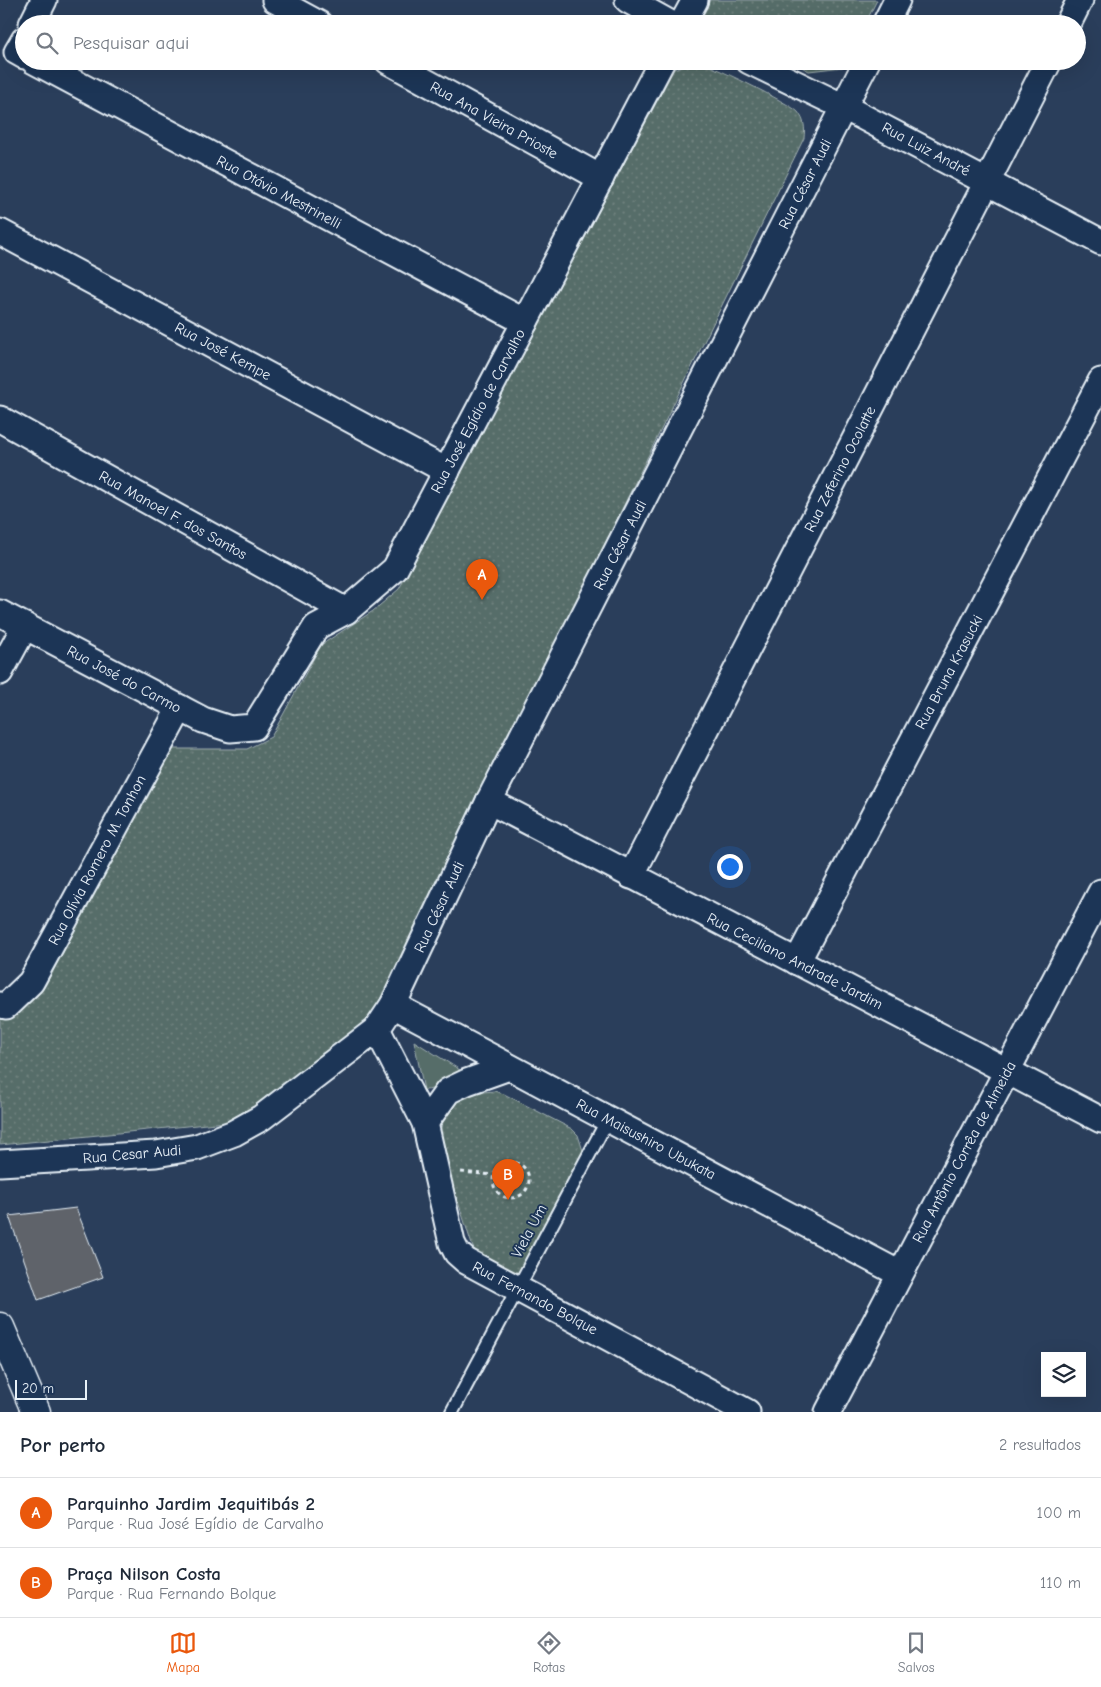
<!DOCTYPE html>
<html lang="pt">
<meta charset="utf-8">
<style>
:root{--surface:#fff;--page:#f2f2f3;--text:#1f2937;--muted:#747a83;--line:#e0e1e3;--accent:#ea580c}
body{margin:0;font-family:"Comic Neue",sans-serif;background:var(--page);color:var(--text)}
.controls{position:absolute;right:15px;bottom:15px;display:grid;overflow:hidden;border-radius:0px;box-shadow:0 5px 20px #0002}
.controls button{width:45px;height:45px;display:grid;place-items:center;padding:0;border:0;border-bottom:1px solid var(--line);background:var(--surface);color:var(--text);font:25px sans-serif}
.scale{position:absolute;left:15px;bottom:12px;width:72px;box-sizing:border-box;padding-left:5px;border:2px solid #e8f1f8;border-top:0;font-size:14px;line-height:18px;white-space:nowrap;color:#e8f1f8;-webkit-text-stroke:4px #1d3557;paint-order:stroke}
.you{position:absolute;left:729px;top:866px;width:18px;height:18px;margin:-12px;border:4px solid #fff;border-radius:50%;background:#1a73e8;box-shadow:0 0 0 8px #1a73e833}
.badge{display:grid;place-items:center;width:32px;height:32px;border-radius:50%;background:var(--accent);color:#fff;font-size:16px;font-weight:700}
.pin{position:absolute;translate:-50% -41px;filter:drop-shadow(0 1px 2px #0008)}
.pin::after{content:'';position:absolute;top:26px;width:18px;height:15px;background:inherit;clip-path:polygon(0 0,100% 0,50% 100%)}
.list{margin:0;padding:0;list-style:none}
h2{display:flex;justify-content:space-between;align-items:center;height:65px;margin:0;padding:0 20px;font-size:21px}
h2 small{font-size:16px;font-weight:400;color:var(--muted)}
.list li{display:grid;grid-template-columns:32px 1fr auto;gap:15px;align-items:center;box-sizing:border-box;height:70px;padding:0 20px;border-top:1px solid var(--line)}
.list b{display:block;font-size:19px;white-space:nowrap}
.list p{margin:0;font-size:16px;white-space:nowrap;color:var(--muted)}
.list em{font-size:16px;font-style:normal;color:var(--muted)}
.icon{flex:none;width:28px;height:28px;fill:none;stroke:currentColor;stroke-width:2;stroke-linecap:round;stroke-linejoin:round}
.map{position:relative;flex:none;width:1101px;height:1412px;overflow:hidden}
.search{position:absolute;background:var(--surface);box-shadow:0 5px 20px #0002;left:15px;right:15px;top:15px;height:55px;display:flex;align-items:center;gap:12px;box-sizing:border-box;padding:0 18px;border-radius:28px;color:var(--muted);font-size:19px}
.sheet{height:205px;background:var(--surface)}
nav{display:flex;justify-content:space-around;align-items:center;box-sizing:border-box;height:70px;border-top:1px solid var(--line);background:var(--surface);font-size:14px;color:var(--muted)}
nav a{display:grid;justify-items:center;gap:2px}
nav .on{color:var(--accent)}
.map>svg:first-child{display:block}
.green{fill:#576d69;stroke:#a0afb0}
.park{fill:url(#park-dots);stroke:#a0afb0}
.building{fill:#5f646a;stroke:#e8f1f8}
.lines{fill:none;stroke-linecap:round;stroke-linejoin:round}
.lane-casing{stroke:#e8f1f8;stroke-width:16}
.street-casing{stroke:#e8f1f8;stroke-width:29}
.secondary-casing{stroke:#e8f1f8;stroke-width:31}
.path{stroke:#e8f1f8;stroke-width:3;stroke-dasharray:4 4;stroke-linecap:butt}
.lane{stroke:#1d3557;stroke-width:12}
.street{stroke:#1d3557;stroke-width:25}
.secondary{stroke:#1d3557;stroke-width:28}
.labels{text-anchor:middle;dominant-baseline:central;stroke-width:4;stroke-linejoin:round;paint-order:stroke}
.street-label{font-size:15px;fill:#e8f1f8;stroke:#1d3557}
</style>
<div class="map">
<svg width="1101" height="1412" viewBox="0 0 1101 1412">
<defs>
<pattern id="park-dots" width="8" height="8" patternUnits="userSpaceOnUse" patternTransform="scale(1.25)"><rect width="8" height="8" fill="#576d69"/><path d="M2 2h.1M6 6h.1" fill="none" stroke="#6f827f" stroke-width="1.8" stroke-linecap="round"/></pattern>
</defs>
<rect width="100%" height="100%" fill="#2a3e5b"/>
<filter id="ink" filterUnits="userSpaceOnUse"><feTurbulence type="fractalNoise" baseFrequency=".02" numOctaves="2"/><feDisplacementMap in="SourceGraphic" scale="10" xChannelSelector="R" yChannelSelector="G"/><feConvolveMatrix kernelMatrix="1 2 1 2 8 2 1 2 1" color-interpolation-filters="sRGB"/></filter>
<g filter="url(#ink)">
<path class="green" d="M414 1041 460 1070C450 1078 437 1091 424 1090Z"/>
<g class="park">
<polygon points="708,0 877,0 865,24 717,24 700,15"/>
<path d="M695 61C706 62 791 104 798 112 805 121 805 128 804 138L373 1017 254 1107 226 1122 0 1145V1016C22 1010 31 1004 45 986L171 749H247L271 737 321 645 373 611 399 589 674 69Z"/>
<polygon points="790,61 846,61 843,67 809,71"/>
<path d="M494 1091 504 1094 572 1129 578 1135 584 1154 520 1273 509 1280 478 1258 472 1245 441 1149C437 1127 446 1101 470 1094 477 1092 486 1092 494 1091Z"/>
</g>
<polygon class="building" points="76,1208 103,1277 38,1300 9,1216"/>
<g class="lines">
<g class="lane-casing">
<polyline id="lane" points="452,1412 608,1119"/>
</g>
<g class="street-casing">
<g id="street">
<polyline points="275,0 319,24"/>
<polyline points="628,0 671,24"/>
<polyline points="32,24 44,0"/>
<polyline points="682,24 695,0"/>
<polyline points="885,24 897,0"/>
<polyline points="1068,24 1080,0"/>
<polyline points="24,40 17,52 24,56"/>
<polyline points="34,61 525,322"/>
<polyline points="388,61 601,178"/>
<polyline points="749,61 844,107 1101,242"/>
<polyline points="0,232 447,471"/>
<polyline points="0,419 346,611"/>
<polyline points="0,613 203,720 230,729 254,727 316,627 346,611 395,569 662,61"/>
<polyline points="0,672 25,626"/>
<polyline points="489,801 1101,1120"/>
<polyline points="631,876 1049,61"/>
<polyline points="797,962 1101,381"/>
<polyline points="0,1005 6,1006 31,982 180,708"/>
<polyline points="393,1005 900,1274"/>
<polyline points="377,1029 425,1123 452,1243 457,1253 466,1261 747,1412"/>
<polyline points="425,1123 448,1091 467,1082 509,1067"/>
<polyline points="0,1163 156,1154 197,1147 234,1133 261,1118 377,1029 393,1005 489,801 867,61"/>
<polyline points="828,1412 1101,892"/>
</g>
</g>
<g class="secondary-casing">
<polyline id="secondary" points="0,1327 36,1412"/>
</g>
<g class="path">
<circle cx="511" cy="1180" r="18"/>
<polyline points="461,1172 493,1175"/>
</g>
<use href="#lane" class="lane"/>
<use href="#street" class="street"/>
<use href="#secondary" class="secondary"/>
</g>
</g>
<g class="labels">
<g class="street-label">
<text transform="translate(494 120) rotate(29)">Rua Ana Vieira Prioste</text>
<text transform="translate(926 149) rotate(28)">Rua Luiz André</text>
<text transform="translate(805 184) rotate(-63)">Rua César Audi</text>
<text transform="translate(279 192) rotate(28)">Rua Otávio Mestrinelli</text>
<text transform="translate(223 351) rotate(28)">Rua José Kempe</text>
<text transform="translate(478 411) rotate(-62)">Rua José Egídio de Carvalho</text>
<text transform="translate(840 469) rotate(-63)">Rua Zeferino Ocolatte</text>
<text transform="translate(173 515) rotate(29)">Rua Manoel F. dos Santos</text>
<text transform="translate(620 545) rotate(-63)">Rua César Audi</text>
<text transform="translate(949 672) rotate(-62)">Rua Bruna Krasucki</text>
<text transform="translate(124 679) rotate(28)">Rua José do Carmo</text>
<text transform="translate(97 860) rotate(-62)">Rua Olívia Romero M. Tonhon</text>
<text transform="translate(439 907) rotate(-65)">Rua César Audi</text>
<text transform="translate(795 961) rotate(27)">Rua Ceciliano Andrade Jardim</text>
<text transform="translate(646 1139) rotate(28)">Rua Maisushiro Ubukata</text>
<text transform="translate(964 1152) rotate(-62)">Rua Antônio Corrêa de Almeida</text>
<text transform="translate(132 1154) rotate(-5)">Rua Cesar Audi</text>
<text transform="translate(529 1231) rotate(-62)">Viela Um</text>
<text transform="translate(535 1298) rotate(28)">Rua Fernando Bolque</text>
</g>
</g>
</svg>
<div class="controls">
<button><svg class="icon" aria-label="layers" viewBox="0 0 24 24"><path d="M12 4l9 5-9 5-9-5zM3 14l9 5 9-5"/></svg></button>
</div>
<div class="scale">20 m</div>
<div class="you"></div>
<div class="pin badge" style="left:482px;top:600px">A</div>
<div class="pin badge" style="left:508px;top:1200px">B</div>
<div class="search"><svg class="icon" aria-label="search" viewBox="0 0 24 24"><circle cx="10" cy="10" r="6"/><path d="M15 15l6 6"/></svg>Pesquisar aqui</div>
</div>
<section class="sheet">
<h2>Por perto<small>2 resultados</small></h2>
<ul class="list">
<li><span class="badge">A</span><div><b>Parquinho Jardim Jequitibás 2</b><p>Parque · Rua José Egídio de Carvalho</p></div><em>100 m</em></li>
<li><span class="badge">B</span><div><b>Praça Nilson Costa</b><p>Parque · Rua Fernando Bolque</p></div><em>110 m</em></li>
</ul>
</section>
<nav>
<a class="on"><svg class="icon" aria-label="map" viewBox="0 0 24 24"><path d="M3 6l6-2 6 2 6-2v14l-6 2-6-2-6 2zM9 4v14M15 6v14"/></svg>Mapa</a>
<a><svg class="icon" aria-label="directions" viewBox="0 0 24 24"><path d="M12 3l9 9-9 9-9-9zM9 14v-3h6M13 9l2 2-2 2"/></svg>Rotas</a>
<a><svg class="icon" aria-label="saved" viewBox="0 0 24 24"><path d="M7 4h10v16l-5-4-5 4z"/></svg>Salvos</a>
</nav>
